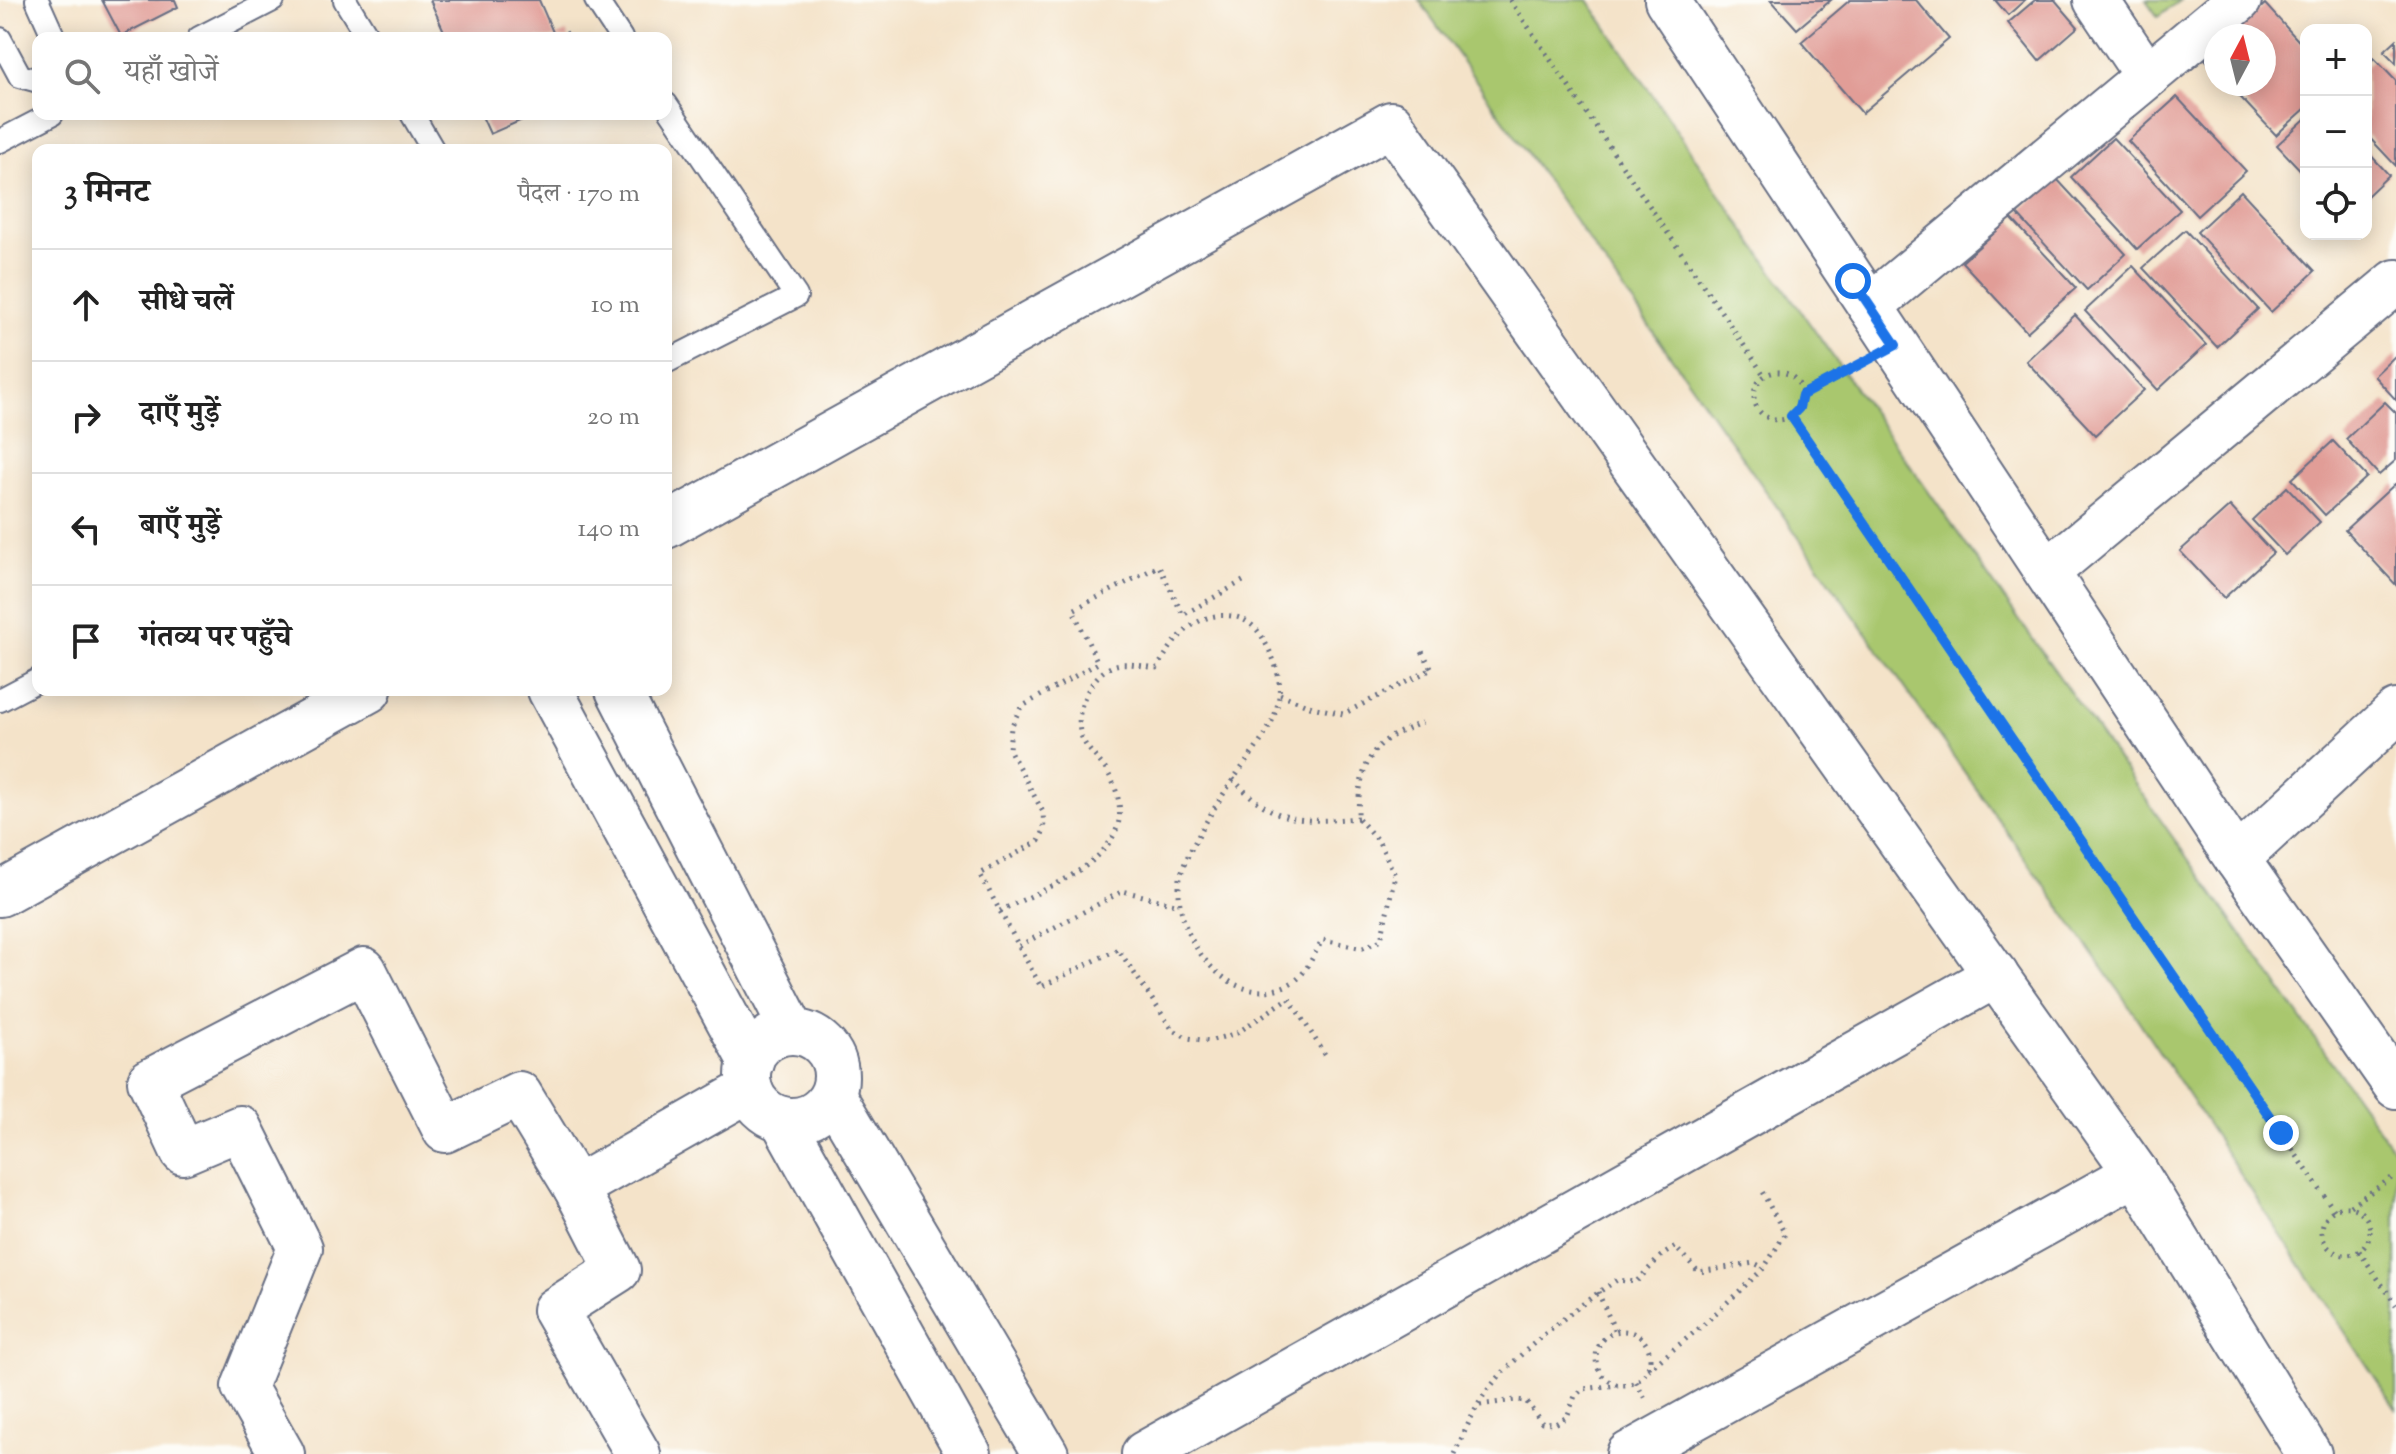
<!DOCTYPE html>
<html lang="hi">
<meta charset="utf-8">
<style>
:root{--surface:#fff;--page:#f6f6f6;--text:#222;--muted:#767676;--line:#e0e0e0}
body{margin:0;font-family:"Sorts Mill Goudy","Noto Serif Devanagari",serif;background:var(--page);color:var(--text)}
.controls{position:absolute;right:24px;top:24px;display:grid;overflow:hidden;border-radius:16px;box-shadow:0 4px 20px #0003}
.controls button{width:72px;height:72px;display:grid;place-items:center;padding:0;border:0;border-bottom:2px solid var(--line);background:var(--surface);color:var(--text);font:40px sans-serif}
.compass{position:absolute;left:2204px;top:24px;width:72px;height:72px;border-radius:50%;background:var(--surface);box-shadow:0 4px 20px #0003;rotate:7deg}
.stop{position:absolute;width:24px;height:24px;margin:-18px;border:6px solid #1a73e8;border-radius:50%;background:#fff}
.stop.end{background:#1a73e8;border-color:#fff;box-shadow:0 2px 8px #0008}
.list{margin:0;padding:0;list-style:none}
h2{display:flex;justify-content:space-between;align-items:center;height:104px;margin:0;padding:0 32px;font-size:34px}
h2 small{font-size:26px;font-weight:400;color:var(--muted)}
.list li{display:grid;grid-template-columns:52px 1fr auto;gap:24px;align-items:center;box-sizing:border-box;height:112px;padding:0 32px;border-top:2px solid var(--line)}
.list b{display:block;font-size:30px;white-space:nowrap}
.list em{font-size:26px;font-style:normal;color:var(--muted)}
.icon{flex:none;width:44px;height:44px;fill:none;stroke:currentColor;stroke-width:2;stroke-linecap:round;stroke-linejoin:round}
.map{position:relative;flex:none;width:2396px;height:1454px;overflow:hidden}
.search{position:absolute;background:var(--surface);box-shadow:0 4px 20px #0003;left:32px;top:32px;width:640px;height:88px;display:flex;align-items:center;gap:20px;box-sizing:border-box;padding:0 28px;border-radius:16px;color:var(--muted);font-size:30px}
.panel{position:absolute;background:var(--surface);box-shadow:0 4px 20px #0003;left:32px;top:144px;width:640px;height:552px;border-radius:16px}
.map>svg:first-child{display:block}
.green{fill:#a9c76e;stroke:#627b66;stroke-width:2}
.building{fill:#e19d97}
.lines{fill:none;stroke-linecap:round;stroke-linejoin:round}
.lane-casing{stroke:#676e83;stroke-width:26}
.street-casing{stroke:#676e83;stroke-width:48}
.path{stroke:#676e83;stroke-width:5;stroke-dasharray:2 6;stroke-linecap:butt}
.lane{stroke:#fff;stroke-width:22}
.street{stroke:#fff;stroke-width:44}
.route{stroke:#1a73e8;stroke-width:10}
</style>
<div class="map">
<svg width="2396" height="1454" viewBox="0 0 2396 1454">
<rect width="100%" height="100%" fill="#fdfcf7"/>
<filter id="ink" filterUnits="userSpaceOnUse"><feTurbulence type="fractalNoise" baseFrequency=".0125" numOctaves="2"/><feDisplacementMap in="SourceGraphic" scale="16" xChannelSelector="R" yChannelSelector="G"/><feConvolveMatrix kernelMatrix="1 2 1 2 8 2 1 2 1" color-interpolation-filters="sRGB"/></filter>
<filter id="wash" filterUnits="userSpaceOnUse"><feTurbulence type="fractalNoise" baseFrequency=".006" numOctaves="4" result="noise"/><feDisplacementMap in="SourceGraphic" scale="32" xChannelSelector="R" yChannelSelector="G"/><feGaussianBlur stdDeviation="1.8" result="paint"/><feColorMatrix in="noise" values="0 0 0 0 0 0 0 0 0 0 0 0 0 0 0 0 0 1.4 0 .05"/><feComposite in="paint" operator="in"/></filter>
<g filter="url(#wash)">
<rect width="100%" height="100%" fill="#f4e3c9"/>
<g class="green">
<polygon points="1419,0 1588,0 1759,252 2396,1153 2396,1409 2117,988"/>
<polygon points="2146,0 2180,0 2158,17"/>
</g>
<g id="blocks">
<g class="building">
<polygon points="102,0 175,0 178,7 121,36"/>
<polygon points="430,0 539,0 555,37 567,32 569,38 461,38 459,34 447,38"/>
<polygon points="1771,0 1831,0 1797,29"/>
<polygon points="1850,0 1916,0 1949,39 1862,113 1801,42"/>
<polygon points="1995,0 2025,0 2008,15"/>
<polygon points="2035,0 2055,0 2078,27 2039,61 2008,23"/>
<polygon points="2265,4 2306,49 2306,108 2276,135 2228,84 2264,84 2264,36 2230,36"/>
<polygon points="2396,40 2396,63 2384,51"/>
<polygon points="2216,49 2216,71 2205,59"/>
<polygon points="2374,58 2396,81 2396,166 2366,134 2366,66"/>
<polygon points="2177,97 2246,171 2197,216 2128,141"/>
<polygon points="481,114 530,114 531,116 490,134"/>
<polygon points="2306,118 2306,176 2277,145"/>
<polygon points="2113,138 2180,210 2137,249 2071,177"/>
<polygon points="2366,150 2389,175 2366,197"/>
<polygon points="2056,178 2126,254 2087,290 2017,214"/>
<polygon points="2241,191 2315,271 2271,312 2197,232"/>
<polygon points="2011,218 2076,288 2027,332 1962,262"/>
<polygon points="2185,230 2258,309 2217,347 2143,268"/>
<polygon points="2133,266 2206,345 2158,390 2085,311"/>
<polygon points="2075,315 2144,390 2095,435 2026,361"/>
<polygon points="2396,355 2396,400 2374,376"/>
<polygon points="2385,402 2396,413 2396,460 2379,475 2346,439"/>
<polygon points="2333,441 2367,477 2325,515 2292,479"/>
<polygon points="2395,484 2396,485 2396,585 2345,530"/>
<polygon points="2287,487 2320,522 2285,555 2252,520"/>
<polygon points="2230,506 2273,553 2224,598 2180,551"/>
</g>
</g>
</g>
<g filter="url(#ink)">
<use href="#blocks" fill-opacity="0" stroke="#676e83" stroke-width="2"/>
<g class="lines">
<g class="lane-casing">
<g id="lane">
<polyline points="37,0 54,38"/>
<polyline points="345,0 368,38"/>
<polyline points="596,0 621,38"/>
<polyline points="199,38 273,0"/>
<polyline points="0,39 20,76 38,81"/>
<polyline points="666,104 796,296 666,362"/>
<polyline points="412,114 433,150"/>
<polyline points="0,141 52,114"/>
<polyline points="0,700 38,680"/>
</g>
</g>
<g class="street-casing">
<g id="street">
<polyline points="1667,0 2237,859 2396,1086"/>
<polyline points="2096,0 2147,76"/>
<polyline points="1870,306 2239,0"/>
<polyline points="666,526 1391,124 2136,1173 2309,1454"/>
<polyline points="2047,572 2396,282"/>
<polyline points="550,690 751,1062"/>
<polyline points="618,690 793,1032"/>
<polyline points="2237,859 2396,712"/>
<polyline points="0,894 369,690"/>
<circle cx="792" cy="1076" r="44"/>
<polyline points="833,1095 1046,1454"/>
<polyline points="782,1119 969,1454"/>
<polyline points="576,1188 750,1089"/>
<polyline points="282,1454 244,1387 300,1248 240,1128 183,1152 150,1081 364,970 445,1130 519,1094 576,1188 618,1270 555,1310 638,1454"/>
<polyline points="1144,1454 1996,975"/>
<polyline points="1629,1454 2136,1173"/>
</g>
</g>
<g class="path">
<polyline points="1510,0 1764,375"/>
<circle cx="1778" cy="396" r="24"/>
<polyline points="1802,395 1857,365"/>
<polyline points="1791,416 2334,1210"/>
<polyline points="1243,581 1183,615 1159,566 1073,610 1098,663 1021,707 1011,727 1009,749 1043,812 1044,830 1039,841 980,874 1041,987 1118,949 1172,1029 1188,1038 1209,1041 1237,1033 1289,998 1326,1056"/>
<polyline points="1280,694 1312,707 1343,714 1432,669 1420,648"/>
<path d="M1233 779C1274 824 1301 823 1358 818"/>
<path d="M1000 911C1038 891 1101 871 1117 828 1124 809 1116 782 1103 766 1094 754 1083 746 1080 731 1075 706 1094 667 1121 664 1132 663 1146 667 1157 668 1174 640 1195 611 1231 616 1247 618 1259 629 1266 644 1275 660 1281 678 1279 696 1275 730 1251 753 1233 780 1219 800 1206 821 1195 842 1188 855 1179 873 1179 888 1177 945 1237 1019 1296 980 1307 972 1315 951 1323 940L1363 948 1381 940 1395 875 1379 842 1358 818C1358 791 1362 755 1388 739 1398 732 1411 728 1422 722"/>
<polyline points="1019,946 1123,891 1179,905"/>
<polyline points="2350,1206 2396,1175"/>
<circle cx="2346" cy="1231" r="24"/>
<polyline points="2359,1251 2396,1305"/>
<polyline points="1598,1292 1615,1331"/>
<circle cx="1623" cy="1358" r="27"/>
<polyline points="1648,1370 1702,1326 1764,1268 1785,1234 1760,1188"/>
<polyline points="1636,1382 1645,1399"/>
<polyline points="1480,1405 1515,1400 1526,1401 1542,1423 1555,1424 1567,1417 1575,1396 1583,1389 1618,1385"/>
<path d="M1454 1454C1463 1436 1471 1416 1482 1398 1504 1363 1581 1303 1617 1280L1636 1282 1661 1256 1675 1247 1699 1272 1754 1263 1764 1268"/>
</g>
<use href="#lane" class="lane"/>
<use href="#street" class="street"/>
</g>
</g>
<g class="lines" filter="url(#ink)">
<polyline class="route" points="1853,281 1896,345 1802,395 1799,408 1791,416 2281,1133"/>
</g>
</svg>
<div class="controls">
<button>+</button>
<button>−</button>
<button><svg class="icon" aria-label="locate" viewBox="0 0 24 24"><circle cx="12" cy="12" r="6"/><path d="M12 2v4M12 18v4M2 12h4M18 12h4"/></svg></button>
</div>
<svg class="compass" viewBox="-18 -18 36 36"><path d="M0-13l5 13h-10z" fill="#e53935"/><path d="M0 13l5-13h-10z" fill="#767676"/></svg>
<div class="stop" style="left:1853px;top:281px"></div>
<div class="stop end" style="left:2281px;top:1133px"></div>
<div class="search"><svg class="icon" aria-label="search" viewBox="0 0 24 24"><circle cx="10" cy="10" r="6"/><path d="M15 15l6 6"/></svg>यहाँ खोजें</div>
<section class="panel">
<h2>3 मिनट<small>पैदल · 170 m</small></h2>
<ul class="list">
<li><svg class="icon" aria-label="ahead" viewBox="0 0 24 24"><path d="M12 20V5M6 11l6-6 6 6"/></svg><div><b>सीधे चलें</b></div><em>10 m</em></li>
<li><svg class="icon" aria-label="right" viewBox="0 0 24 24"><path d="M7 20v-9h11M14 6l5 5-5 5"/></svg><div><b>दाएँ मुड़ें</b></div><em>20 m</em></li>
<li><svg class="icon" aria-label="left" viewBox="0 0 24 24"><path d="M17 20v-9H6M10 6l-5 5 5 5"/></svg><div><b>बाएँ मुड़ें</b></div><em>140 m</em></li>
<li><svg class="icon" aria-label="arrive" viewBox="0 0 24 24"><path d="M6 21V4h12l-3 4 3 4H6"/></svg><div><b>गंतव्य पर पहुँचे</b></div></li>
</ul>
</section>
</div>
